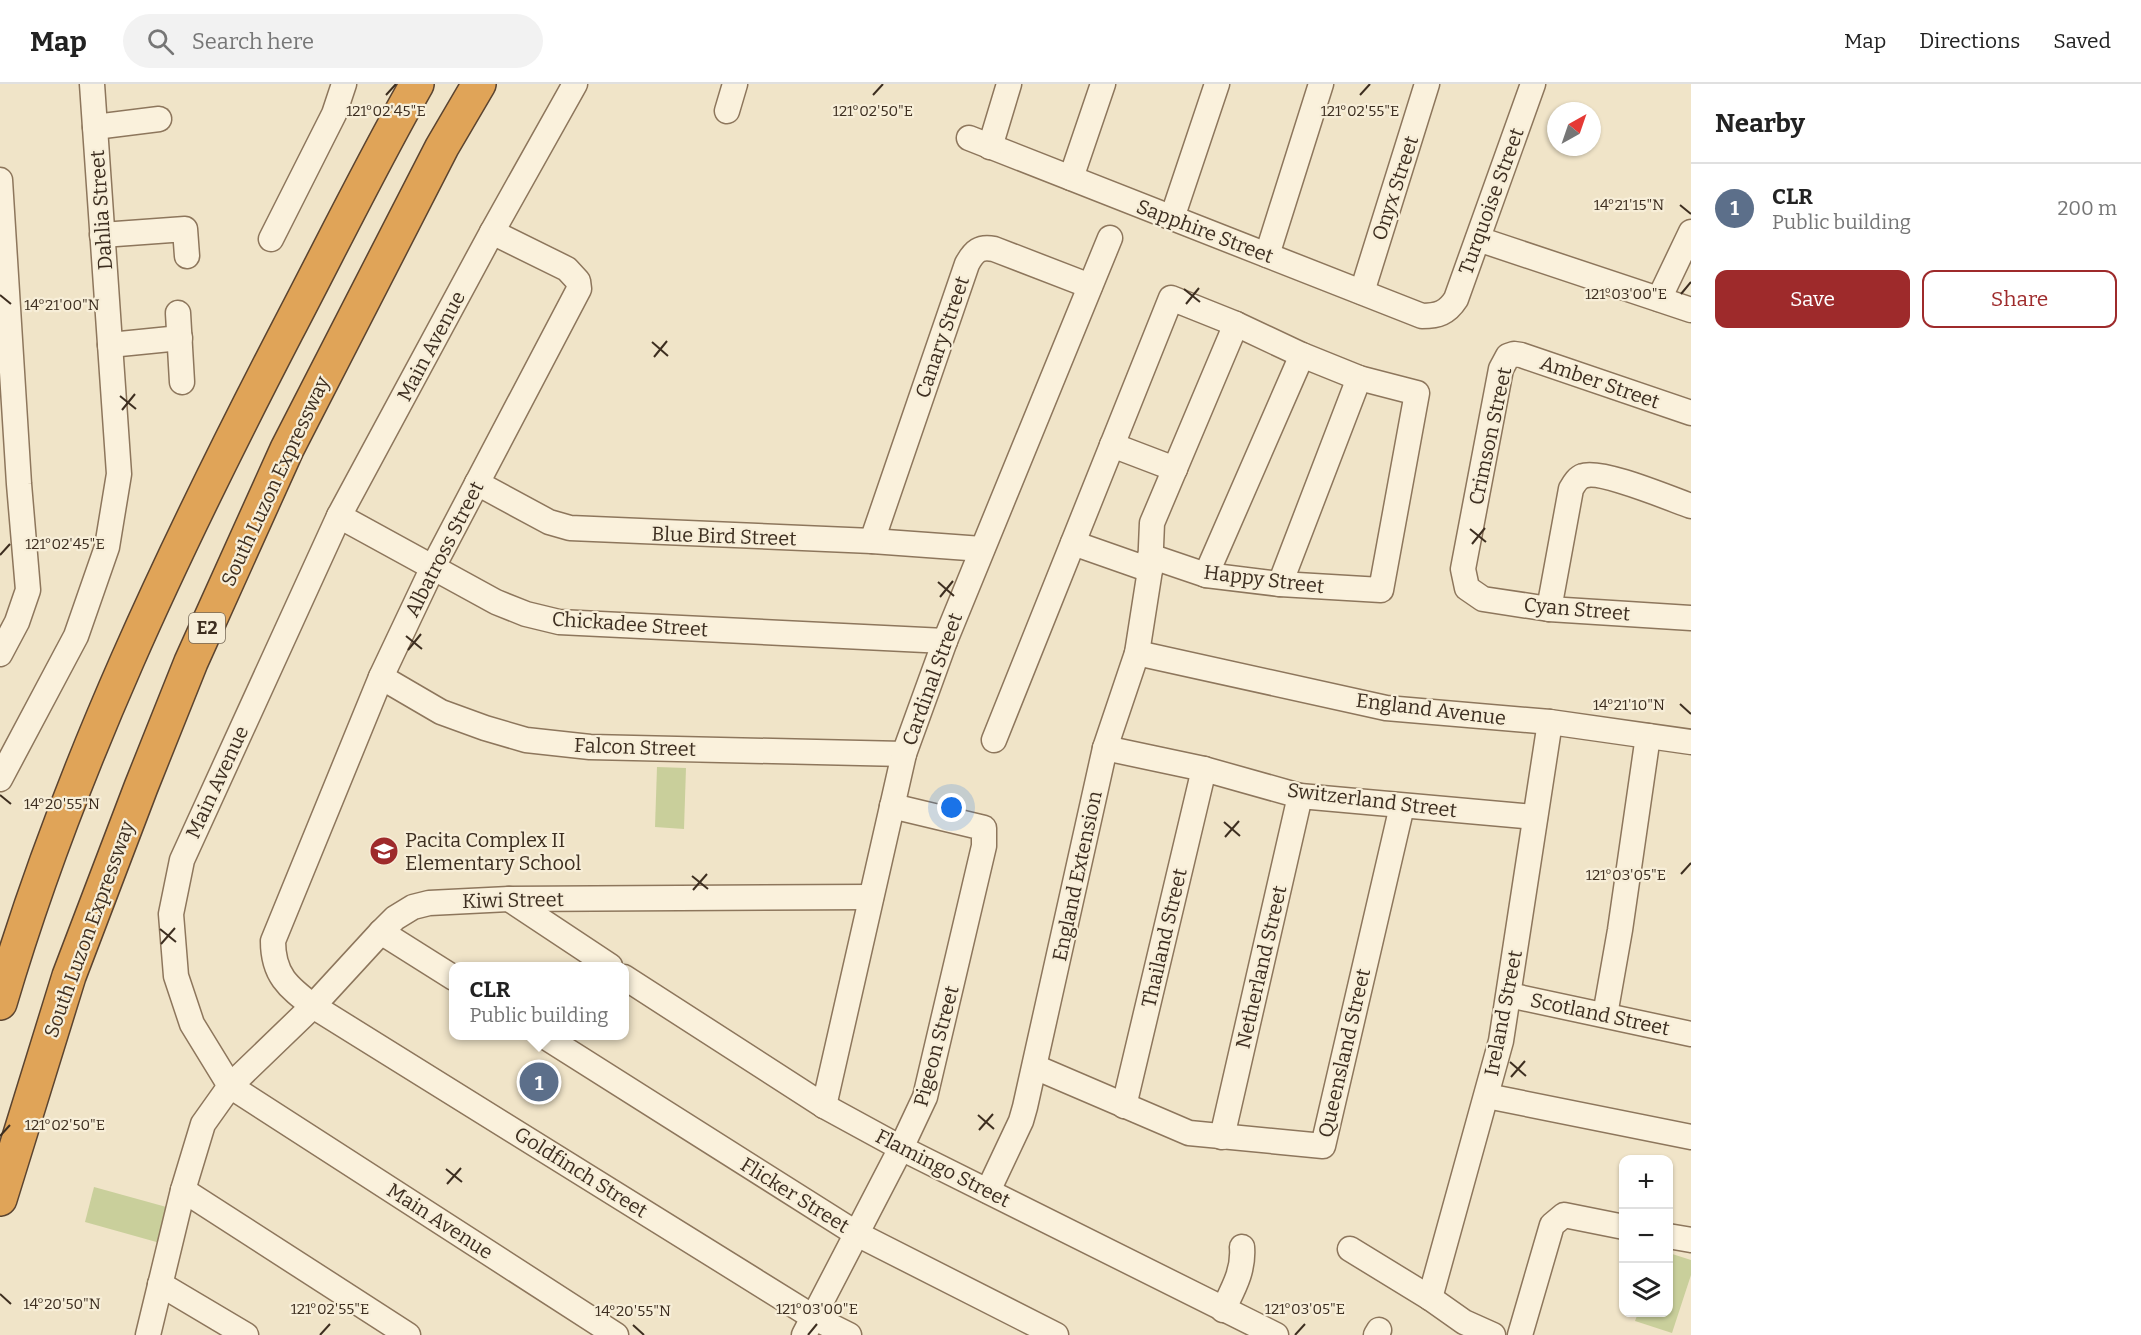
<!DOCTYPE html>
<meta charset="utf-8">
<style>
:root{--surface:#fff;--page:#f2f2f2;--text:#222;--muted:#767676;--line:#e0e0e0;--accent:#9e2a2b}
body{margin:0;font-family:Bitter,serif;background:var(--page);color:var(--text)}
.controls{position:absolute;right:18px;bottom:18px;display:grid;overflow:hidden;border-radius:12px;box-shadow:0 2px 4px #0004}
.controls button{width:54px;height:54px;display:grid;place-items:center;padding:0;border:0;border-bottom:2px solid var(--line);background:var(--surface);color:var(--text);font:30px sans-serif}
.compass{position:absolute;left:1547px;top:18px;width:54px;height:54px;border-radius:50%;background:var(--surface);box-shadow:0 2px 4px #0004;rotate:40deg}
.you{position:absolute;left:952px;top:724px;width:21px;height:21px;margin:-15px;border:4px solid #fff;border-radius:50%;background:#1a73e8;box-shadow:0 0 0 9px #1a73e833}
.badge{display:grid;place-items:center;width:39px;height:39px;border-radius:50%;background:var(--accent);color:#fff;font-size:20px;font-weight:700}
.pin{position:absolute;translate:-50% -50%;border:3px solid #fff;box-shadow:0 2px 6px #0006}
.popup{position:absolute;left:449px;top:878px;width:180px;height:78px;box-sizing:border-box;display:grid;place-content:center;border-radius:12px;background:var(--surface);filter:drop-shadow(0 2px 4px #0005);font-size:20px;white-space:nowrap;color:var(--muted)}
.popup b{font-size:22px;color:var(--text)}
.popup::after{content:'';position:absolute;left:50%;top:100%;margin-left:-12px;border:12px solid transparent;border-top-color:var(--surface)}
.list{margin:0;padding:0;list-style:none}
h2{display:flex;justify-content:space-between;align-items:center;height:78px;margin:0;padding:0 24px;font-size:26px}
h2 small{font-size:20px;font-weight:400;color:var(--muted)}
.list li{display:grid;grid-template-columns:39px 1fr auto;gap:18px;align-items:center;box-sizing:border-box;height:90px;padding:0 24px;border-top:2px solid var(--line)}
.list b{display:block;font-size:22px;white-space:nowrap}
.list p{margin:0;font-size:20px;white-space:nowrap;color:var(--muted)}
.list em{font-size:20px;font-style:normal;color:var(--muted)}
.actions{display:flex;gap:12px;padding:18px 24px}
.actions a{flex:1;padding:14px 0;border:2px solid var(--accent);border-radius:12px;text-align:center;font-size:21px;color:var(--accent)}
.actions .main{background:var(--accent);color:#fff}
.icon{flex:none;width:33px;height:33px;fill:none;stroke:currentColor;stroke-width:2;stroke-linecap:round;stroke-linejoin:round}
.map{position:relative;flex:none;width:1691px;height:1251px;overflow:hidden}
header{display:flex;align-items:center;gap:36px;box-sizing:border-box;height:84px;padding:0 30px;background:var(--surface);border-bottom:2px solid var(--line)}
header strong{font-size:28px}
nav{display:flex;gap:33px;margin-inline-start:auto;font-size:21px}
.search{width:420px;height:54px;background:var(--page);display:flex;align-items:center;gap:15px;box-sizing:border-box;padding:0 21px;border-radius:33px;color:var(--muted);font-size:22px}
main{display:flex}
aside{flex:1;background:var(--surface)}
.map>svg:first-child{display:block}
.green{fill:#c9cf9b}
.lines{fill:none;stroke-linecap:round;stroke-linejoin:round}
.minor-casing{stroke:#8d765c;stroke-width:27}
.highway-casing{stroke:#5b4430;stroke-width:36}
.minor{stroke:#faf1dc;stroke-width:24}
.highway{stroke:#e0a458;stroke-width:33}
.ticks{fill:none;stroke:#3d2e20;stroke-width:2}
.labels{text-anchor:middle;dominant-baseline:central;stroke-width:4.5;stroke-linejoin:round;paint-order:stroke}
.shield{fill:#f7eed8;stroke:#756857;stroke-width:1.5}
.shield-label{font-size:18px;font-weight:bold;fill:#3d2e20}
.street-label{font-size:20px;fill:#3d2e20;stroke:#f7eed8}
.poi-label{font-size:20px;fill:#3d2e20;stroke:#f7eed8;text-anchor:start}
.ticks-label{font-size:15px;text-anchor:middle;fill:#3d2e20;stroke:#f7eed8;stroke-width:4.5;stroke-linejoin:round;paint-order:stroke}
</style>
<header>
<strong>Map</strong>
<div class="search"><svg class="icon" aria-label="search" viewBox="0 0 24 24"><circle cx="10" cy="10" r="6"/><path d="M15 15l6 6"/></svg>Search here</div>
<nav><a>Map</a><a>Directions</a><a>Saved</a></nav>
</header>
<main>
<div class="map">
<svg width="1691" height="1251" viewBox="0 0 1691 1251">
<rect width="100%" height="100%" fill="#f0e4c8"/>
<g class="green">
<polygon points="657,683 686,684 684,745 655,743"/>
<polygon points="94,1103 170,1124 160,1159 85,1138"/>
<polygon points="1669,1169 1691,1176 1691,1191 1672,1249 1635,1237 1638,1229 1668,1228"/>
</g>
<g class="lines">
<g class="minor-casing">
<g id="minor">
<polyline points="575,0 492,148 339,432 182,776 171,830 176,892 192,940 230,1002 616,1251"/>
<polyline points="727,27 735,0"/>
<polyline points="95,43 159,35"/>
<path d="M969 54 1422 232C1438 232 1447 229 1456 215L1533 0"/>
<polyline points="990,63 1009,0"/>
<polyline points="1071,94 1103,0"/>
<polyline points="0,96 19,400 28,506 17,538 0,570"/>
<polyline points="1172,134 1217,0"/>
<path d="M492 148 567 185 578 197 579 205 433 483 381 593 273 857C273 891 288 903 313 922L813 1233 849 1251"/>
<polyline points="102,151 185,145 187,172"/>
<polyline points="271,155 334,30 344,0"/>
<polyline points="1478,155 1691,226"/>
<polyline points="1267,171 1321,0"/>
<polyline points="1362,208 1427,0"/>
<polyline points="1659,215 1691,148"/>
<polyline points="178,229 182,298"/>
<polyline points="110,261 180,254"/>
<polyline points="1691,329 1521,271 1514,270 1508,272 1501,285 1463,485 1467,504 1483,515 1549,525 1691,534"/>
<polyline points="1112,361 1175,385"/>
<polyline points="477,399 549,438 570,444 872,457 982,465"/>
<polyline points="339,432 496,518 526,530 559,538 945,557"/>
<path d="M872 457 967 180C974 167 980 162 994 165L1090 202"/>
<polyline points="1073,459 1150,486"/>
<polyline points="1150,472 1206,491 1280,500 1381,506 1417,309 1359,294 1302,271 1236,240"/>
<polyline points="1206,491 1302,271"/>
<polyline points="1280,500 1359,294"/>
<path d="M1549 525 1571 405C1574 400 1577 394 1583 392 1600 385 1671 415 1691 422"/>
<polyline points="1137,569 1386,624 1550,638 1691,658"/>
<polyline points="381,593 441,628 485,644 526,656 590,663 904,670"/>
<polyline points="1105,664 1204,685 1300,712 1535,733"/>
<polyline points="0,695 76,552 107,463 119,390 92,0"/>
<polyline points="509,815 610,882"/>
<polyline points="381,848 454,894"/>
<polyline points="624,893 824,1022 901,1064 1276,1251"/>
<polyline points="1509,911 1691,950"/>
<polyline points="1605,931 1620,846 1648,652"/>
<polyline points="544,952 857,1150 1056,1251"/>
<polyline points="1035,983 1189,1049 1323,1062 1402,722"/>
<polyline points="1487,1012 1691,1053"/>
<polyline points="824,1022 904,670 945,557 1110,154"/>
<polyline points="1124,1022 1204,685"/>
<polyline points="1222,1053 1300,712"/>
<polyline points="183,1106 408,1251"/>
<polyline points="988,1107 1021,1037 1025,1023 1105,664 1137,569 1150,486 1152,439 1236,240 1171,214 994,656"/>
<polyline points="1668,1152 1691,1156"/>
<polyline points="1350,1165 1430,1214 1464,1238 1493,1251"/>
<polyline points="160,1200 246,1251"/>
<polyline points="1430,1214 1501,957 1550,638"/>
<path d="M1223 1226C1233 1205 1244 1187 1242 1163"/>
<polyline points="148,1251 183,1106 203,1040 230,1002 313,922 381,848 395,834 413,823 429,819 509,815 871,813"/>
<polyline points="804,1251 901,1064 925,1013 984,762 984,744 892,722"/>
<polyline points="1376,1251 1379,1246"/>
<polyline points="1520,1251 1552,1141 1564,1131 1624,1143"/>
</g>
</g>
<g class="highway-casing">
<g id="highway">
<path d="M0 919C69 685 175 463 287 247 330 165 371 81 417 0"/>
<polyline points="0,1115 69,892 141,703 191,578 287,365 442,63 479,0"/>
</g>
</g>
<use href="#minor" class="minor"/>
<use href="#highway" class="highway"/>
</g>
<path class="ticks" d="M386 11 396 0M873 11 883 0M1360 11 1370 0M1680 121 1691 130M1184 205 1200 218M1681 210 1691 198M0 211 11 220M1186 220 1199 204M652 258 668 272M654 273 667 257M120 312 136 325M122 326 135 310M1470 445 1486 458M1472 460 1485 444M0 471 10 460M938 498 954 512M940 513 953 497M406 552 422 565M408 566 421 550M1680 620 1691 630M0 711 11 720M1224 738 1240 752M1225 753 1239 737M1681 790 1691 779M692 792 708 805M693 806 707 790M160 845 176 858M161 860 175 844M1510 978 1526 992M1511 993 1525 977M978 1031 994 1045M979 1046 993 1030M0 1052 10 1041M446 1085 462 1098M447 1100 461 1084M0 1210 11 1220M633 1241 644 1251M320 1251 330 1240M808 1251 817 1240M1295 1251 1305 1240"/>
<defs>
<g id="school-disc" transform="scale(1.5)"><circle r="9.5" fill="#9e2a2b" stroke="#f7eed8"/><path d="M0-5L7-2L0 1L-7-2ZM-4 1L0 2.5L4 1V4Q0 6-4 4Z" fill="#fff"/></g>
</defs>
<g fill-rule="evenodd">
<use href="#school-disc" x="384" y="767"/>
</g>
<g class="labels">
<rect class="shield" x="189" y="529" width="36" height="30" rx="4.5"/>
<g class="shield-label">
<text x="207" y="544">E2</text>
</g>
<g class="street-label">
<text transform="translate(1395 104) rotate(-72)">Onyx Street</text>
<text transform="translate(1491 117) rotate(-70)">Turquoise Street</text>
<text transform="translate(101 126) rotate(-94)">Dahlia Street</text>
<text transform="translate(1205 147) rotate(21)">Sapphire Street</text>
<text transform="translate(942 253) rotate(-71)">Canary Street</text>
<text transform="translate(431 262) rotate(-62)">Main Avenue</text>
<text transform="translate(1600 298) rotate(19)">Amber Street</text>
<text transform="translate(1490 352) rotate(-78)">Crimson Street</text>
<text transform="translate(275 397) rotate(-65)">South Luzon Expressway</text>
<text transform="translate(724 452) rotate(2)">Blue Bird Street</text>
<text transform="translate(444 465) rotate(-63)">Albatross Street</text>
<text transform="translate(1264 495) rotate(7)">Happy Street</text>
<text transform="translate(1577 525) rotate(5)">Cyan Street</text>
<text transform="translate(630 540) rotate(4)">Chickadee Street</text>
<text transform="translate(932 595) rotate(-70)">Cardinal Street</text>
<text transform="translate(1431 625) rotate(7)">England Avenue</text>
<text transform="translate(635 663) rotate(2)">Falcon Street</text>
<text transform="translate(217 698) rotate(-65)">Main Avenue</text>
<text transform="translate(1372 716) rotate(7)">Switzerland Street</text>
<text transform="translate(1077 792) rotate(-78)">England Extension</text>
<text transform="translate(513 816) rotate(-1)">Kiwi Street</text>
<text transform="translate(89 845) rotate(-70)">South Luzon Expressway</text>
<text transform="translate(1164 854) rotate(-77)">Thailand Street</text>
<text transform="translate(1261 883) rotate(-77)">Netherland Street</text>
<text transform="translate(1503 929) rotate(-79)">Ireland Street</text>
<text transform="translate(1600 930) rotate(12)">Scotland Street</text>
<text transform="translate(936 962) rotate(-75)">Pigeon Street</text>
<text transform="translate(1344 969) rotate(-77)">Queensland Street</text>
<text transform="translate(943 1084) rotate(27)">Flamingo Street</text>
<text transform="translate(581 1088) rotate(32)">Goldfinch Street</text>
<text transform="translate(795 1111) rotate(32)">Flicker Street</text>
<text transform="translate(440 1137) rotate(33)">Main Avenue</text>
</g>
<g class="poi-label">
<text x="405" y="756">Pacita Complex II<tspan x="405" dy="23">Elementary School</tspan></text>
</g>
</g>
<g class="ticks-label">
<text x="386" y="32">121°02'45"E</text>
<text x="873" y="32">121°02'50"E</text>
<text x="1360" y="32">121°02'55"E</text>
<text x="1629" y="126">14°21'15"N</text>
<text x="1626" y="215">121°03'00"E</text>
<text x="62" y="226">14°21'00"N</text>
<text x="65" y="465">121°02'45"E</text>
<text x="1629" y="626">14°21'10"N</text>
<text x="62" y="725">14°20'55"N</text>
<text x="1626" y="796">121°03'05"E</text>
<text x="65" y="1046">121°02'50"E</text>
<text x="62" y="1225">14°20'50"N</text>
<text x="330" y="1230">121°02'55"E</text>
<text x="817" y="1230">121°03'00"E</text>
<text x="1305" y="1230">121°03'05"E</text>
<text x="633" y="1232">14°20'55"N</text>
</g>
</svg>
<div class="controls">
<button>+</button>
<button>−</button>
<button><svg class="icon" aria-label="layers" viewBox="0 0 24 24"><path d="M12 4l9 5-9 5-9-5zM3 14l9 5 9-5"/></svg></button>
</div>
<svg class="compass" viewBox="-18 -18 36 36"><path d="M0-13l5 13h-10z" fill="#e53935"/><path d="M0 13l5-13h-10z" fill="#767676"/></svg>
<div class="you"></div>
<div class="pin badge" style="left:539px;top:998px;background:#5c6f8a">1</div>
<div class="popup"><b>CLR</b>Public building</div>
</div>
<aside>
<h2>Nearby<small></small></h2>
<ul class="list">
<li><span class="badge" style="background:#5c6f8a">1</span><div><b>CLR</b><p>Public building</p></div><em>200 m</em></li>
</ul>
<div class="actions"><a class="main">Save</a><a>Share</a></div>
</aside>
</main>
